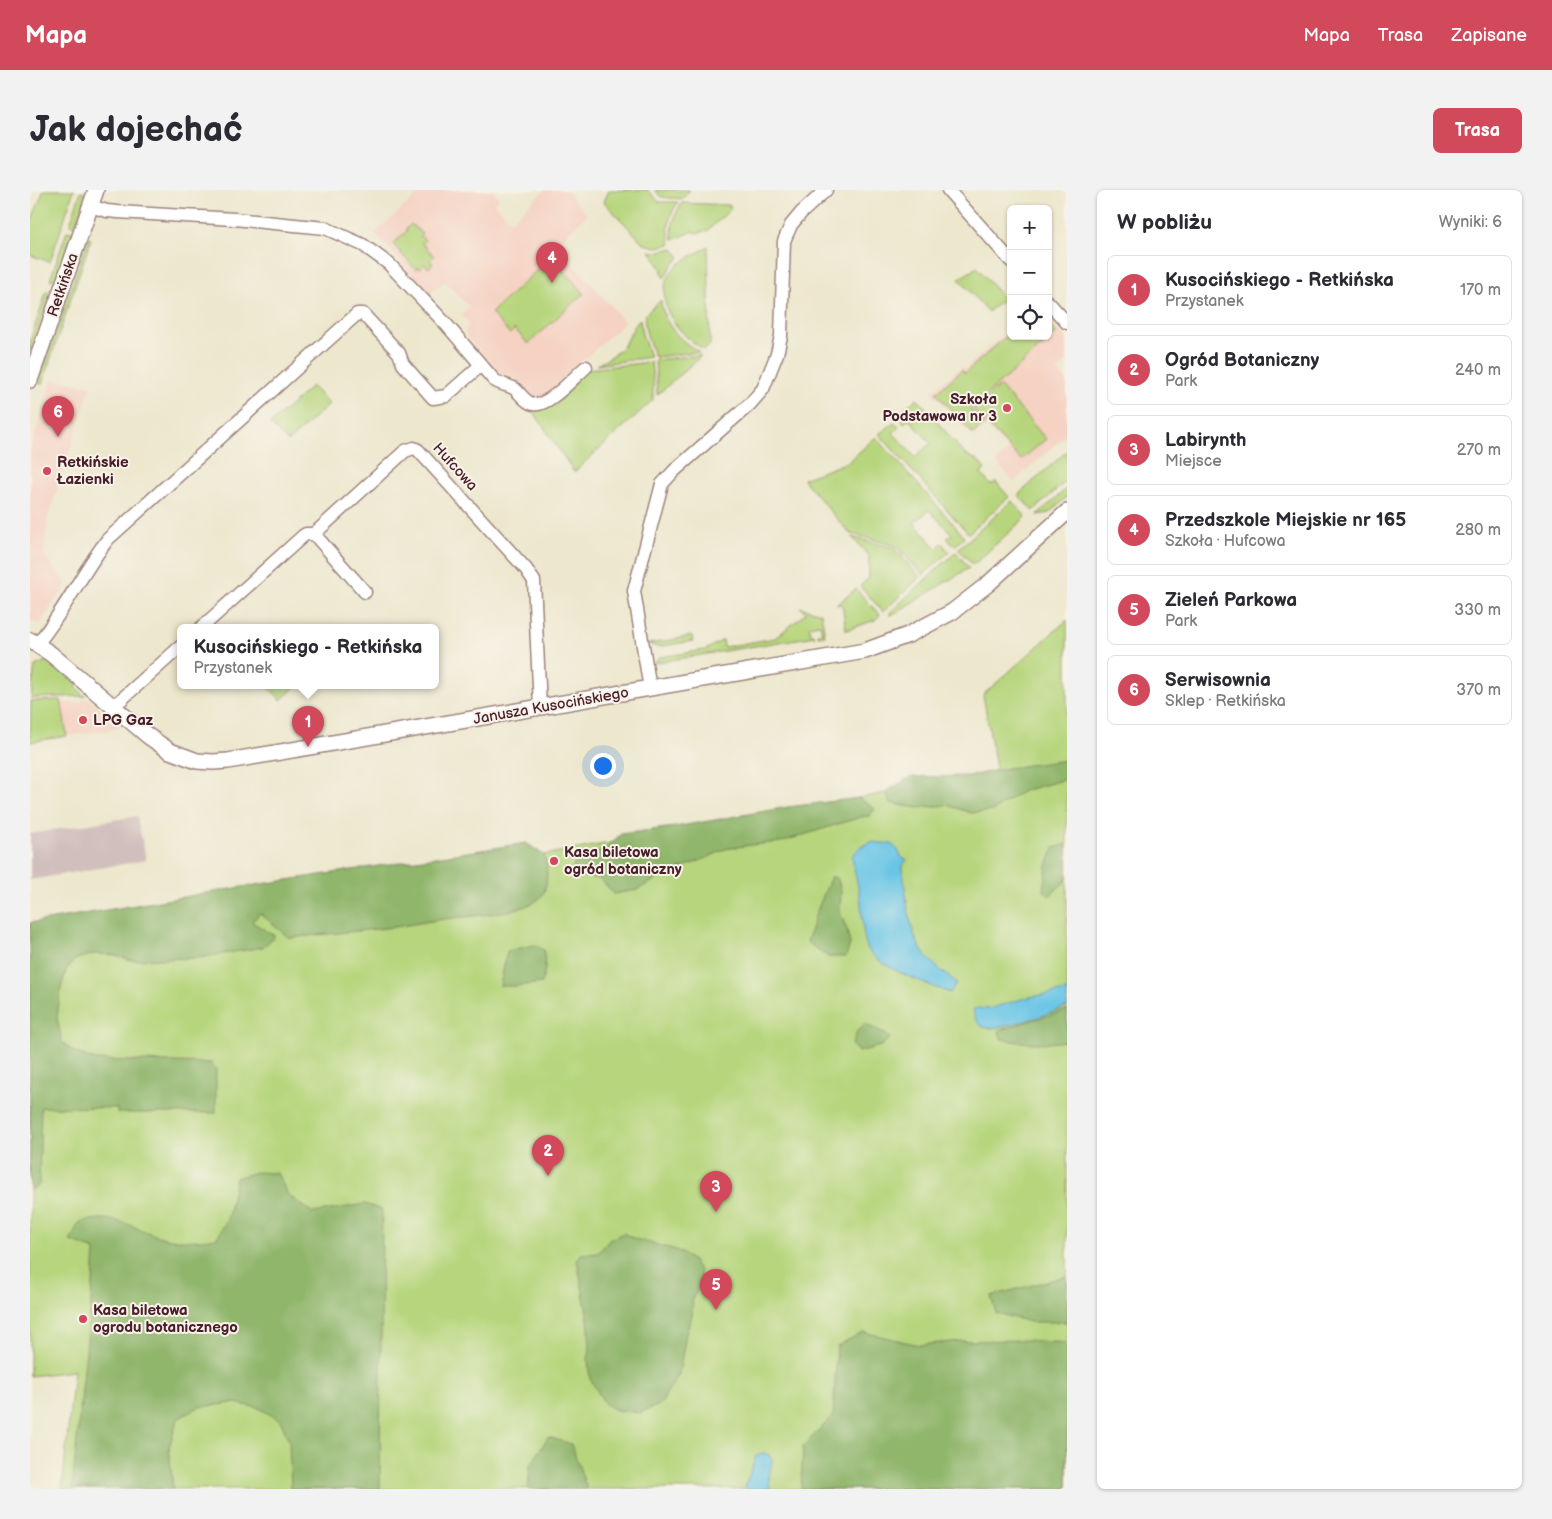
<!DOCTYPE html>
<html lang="pl">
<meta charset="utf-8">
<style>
:root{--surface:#fff;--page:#f2f2f3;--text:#2b2b33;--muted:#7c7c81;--line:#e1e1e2;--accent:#d1495b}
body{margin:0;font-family:"Balsamiq Sans",sans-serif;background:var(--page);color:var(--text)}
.controls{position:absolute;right:15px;top:15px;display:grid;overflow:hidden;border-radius:8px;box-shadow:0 1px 4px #0004}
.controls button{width:45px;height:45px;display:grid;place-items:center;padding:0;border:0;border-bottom:1px solid var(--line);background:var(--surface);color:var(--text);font:25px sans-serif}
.you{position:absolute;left:572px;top:575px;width:18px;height:18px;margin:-12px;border:4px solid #fff;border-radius:50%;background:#1a73e8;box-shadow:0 0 0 8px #1a73e833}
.badge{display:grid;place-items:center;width:32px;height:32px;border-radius:50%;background:var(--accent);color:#fff;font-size:16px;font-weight:700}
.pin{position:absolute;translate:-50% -41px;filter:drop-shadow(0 1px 2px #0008)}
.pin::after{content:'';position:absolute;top:26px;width:18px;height:15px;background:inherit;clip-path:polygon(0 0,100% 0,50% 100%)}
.popup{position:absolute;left:147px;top:434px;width:262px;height:65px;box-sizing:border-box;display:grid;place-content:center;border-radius:8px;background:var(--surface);filter:drop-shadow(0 1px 4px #0005);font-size:16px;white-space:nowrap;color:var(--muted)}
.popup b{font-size:19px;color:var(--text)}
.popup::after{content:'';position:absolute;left:50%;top:100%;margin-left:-10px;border:10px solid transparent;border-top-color:var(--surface)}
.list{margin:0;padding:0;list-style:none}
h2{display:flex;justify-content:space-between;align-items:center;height:65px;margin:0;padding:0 20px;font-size:21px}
h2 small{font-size:16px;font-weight:400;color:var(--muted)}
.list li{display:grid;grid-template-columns:32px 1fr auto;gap:15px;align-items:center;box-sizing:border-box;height:70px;margin:0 10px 10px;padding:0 10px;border:1px solid var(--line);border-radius:8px}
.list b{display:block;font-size:19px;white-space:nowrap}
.list p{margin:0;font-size:16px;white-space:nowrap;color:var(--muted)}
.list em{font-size:16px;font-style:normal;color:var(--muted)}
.icon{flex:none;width:28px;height:28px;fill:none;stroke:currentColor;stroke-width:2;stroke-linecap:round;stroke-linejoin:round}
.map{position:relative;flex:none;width:1037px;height:1299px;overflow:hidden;border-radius:8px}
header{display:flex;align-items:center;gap:30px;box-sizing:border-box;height:70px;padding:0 25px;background:var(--accent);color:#fff}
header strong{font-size:24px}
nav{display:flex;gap:28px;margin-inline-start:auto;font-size:18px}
.intro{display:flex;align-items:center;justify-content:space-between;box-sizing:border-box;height:120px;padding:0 30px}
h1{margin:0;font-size:35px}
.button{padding:12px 22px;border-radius:8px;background:var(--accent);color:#fff;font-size:18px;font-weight:700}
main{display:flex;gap:30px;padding:0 30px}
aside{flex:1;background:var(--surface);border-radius:8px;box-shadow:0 1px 4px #0004}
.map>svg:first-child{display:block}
.built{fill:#f5d2c2}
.industrial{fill:#d1bfbd}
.green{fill:#b6d57c;stroke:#807a54}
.forest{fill:#90b66c;stroke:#6d6a4c}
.water{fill:#68c5e6;stroke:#597288}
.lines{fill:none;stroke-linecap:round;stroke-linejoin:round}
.minor-casing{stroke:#9c837c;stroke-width:15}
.tertiary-casing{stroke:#9c837c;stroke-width:18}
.minor{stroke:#fff;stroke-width:12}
.tertiary{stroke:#fff;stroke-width:15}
.poi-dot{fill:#d1495b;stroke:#f7f3e8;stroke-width:2}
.labels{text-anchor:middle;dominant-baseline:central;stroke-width:4;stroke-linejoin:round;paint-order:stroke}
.street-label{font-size:15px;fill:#4a1f2b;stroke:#f7f3e8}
.poi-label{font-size:15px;font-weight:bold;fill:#4a1f2b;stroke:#f7f3e8;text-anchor:start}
</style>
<header>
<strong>Mapa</strong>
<nav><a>Mapa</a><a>Trasa</a><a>Zapisane</a></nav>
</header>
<div class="intro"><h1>Jak dojechać</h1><a class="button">Trasa</a></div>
<main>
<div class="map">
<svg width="1037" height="1299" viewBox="0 0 1037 1299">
<rect width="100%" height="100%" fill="#f7f3e8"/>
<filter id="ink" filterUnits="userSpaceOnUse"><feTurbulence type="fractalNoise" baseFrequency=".02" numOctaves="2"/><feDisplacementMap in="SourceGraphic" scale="10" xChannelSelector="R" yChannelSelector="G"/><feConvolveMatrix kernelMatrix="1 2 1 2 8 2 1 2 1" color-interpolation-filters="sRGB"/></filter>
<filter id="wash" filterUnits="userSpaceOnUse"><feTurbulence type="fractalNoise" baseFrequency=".0096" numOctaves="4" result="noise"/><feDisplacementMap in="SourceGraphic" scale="20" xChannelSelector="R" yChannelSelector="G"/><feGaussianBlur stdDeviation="1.12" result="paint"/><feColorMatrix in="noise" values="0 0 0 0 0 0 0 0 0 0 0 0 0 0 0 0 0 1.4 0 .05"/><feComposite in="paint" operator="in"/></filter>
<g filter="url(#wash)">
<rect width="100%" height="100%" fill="#ede7cd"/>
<g class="built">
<polygon points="393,0 462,0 469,8 464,13 481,31 515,0 536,0 557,25 526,54 595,132 514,206 504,207 486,188 483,189 470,186 437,147 435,142 439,133 431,125 439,117 415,91 399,105 345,43"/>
<polygon points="1018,129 1037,150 1037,172 1028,181 1037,191 1037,244 984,292 966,272 979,260 957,235 943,247 902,202 932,176 935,179 981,139 981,146 1018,146"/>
<polygon points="22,190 61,196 17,331 14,364 36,394 10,434 0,431 0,260"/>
<polygon points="52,509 59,509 89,534 91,538 37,546 31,513 52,513"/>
</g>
<polygon class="industrial" points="107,626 116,670 0,690 0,644"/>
<g class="green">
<polygon points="14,0 44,0 20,72 0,65 0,34"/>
<path d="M579 0H618L629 12H648C639 25 636 40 641 54L627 57 614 54 574 12Z"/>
<polygon points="625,0 660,0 652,9 631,7"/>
<polygon points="51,1 56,5 45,36 40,34"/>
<path d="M652 13 700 15 701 19 677 41 665 43 664 41 643 50C640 36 645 24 652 13Z"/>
<polygon points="381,34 392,44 390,46 395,50 392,53 404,66 400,70 403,74 398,78 395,74 390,79 388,77 386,80 363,54 377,41 376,39"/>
<polygon points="37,41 43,42 27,89 20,90"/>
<polygon points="58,48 61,49 12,194 8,193"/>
<path d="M678 56 680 151V155L675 160C649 146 619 110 643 80 651 70 667 64 678 56Z"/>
<polygon points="643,58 650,68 642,75 634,88 631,78 620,61 626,62"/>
<polygon points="521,67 554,103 498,154 485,139 480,144 461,123"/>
<polygon points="947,77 974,109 958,122 929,89"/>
<polygon points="17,100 20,103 0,163 0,151"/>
<path d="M631 110C633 134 649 150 669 162L625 167C621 158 611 132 616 124 620 119 627 114 631 110Z"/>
<path d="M610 129 612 144 620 167 567 175C576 170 586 164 593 156 599 147 603 137 610 129Z"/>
<polygon points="1018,134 1027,143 940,219 954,234 943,244 906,203 932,180 935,183 981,142 981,146 1018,146"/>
<polygon points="670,165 670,167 627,205 625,170"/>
<polygon points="621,172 623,191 623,210 544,282 501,218 557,179"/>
<polygon points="282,196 299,214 258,252 240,234"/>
<polygon points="970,196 1016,249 991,270 943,219"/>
<polygon points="887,208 932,261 936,265 947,270 955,279 951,284 961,295 966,292 979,307 939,343 937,342 849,244 864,233 869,237 863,243 885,267 901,253 879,229 874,233 867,225"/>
<polygon points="846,247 933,345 934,348 924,356 917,348 922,344 899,320 884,333 907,358 912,353 919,362 893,385 866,356 819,343 773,289 818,272"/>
<polygon points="1037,261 1037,290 1003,321 988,305"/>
<polygon points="1037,298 1037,307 1019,323 1007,325"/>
<polygon points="982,311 996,327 943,375 928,359"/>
<polygon points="822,347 864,358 890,387 853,422 830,396 839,388 839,366"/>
<polygon points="926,362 939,378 860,426 860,422"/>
<polygon points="826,399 850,425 845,430 816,440 812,414 806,415"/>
<polygon points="770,417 791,423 795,445 788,446 788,443 792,443 790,434 779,436 781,444 784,444 785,446 623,473 630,467 675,460 693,450 694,457 745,448 776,423"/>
<polygon points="1037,430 1037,1299 32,1299 44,1181 0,1186 0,791 52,739 519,664 967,583 953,505"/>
<polygon points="662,446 663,451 627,457 619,454"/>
<polygon points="18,470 47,494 46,497 55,506 1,508 5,476"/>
<polygon points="237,496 266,496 251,510"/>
<polygon points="31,510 37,546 0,552 1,511"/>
</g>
<g class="forest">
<polygon points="1037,570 1037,589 996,600 983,607 963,621 941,623 917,615 887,618 859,613 857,601 880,587 939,586 977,578"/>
<polygon points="829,608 845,619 839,626 831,627 751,652 721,655 695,659 679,667 630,687 607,700 584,704 569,688 541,686 544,674 574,660 591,644 645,637 758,617"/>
<path d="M496 653 514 665C518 676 519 699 510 708 493 725 431 726 407 730 393 732 379 735 365 737 330 741 295 744 259 748L230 723 222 732 245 746 233 757 169 768 101 770 84 765 65 764 46 769 36 780 31 798 27 828 32 852 44 862 66 870 182 873 186 878V923H87V918L11 917 9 995 0 1000V733L206 698Z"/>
<polygon points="1037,654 1037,690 1019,706 1014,701 1017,675 1024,658"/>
<polygon points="801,686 808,689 811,702 810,722 816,737 820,754 816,767 798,767 777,752 785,726"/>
<polygon points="504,755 514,760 515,779 512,793 486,796 470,796 477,761"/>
<path d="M1037 820V851C1014 854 993 854 971 849L969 840Z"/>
<polygon points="835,834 854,843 860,848 851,856 828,862 822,855 827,841"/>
<path d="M226 982 247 983 258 1005 283 1023 335 1014 352 1020 350 1299H261L259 1251 250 1230 229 1218 204 1213 169 1217 148 1229 139 1257 143 1299H42L63 1092 65 1060 40 1051 49 1033C82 1022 98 1036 128 1046 147 1052 168 1051 187 1048L198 1027 206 988Z"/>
<polygon points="593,1043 605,1049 643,1059 651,1062 663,1071 670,1081 671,1095 663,1107 662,1125 656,1144 649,1184 632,1212 627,1216 609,1223 586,1220 575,1214 560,1189 558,1170 560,1156 558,1128 547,1070 551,1064 568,1063 579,1050"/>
<polygon points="1037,1086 1037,1132 1000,1132 966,1123 961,1106"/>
<polygon points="833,1142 889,1155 931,1151 997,1150 1037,1153 1037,1299 771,1299 773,1256 803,1226 807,1156"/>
<polygon points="518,1247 541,1254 557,1299 498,1299 500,1276"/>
</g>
<g class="water">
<path d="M841 652 862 654 868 660 871 667 877 670 873 675V681C876 703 878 734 888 754 896 770 913 782 927 793L920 803C901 796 844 776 837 757 831 742 833 723 830 707 828 693 823 680 822 666L831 656Z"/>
<path d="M1037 801V817C1024 822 963 843 953 837 947 834 944 826 943 820L946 818 958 819 999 807Z"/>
<polygon points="733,1263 739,1265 742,1270 739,1288 740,1299 714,1299 726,1266"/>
</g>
</g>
<g filter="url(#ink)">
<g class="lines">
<g class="minor-casing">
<g id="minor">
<polyline points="918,0 981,71"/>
<path d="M60 16 77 21 88 22 204 29 295 38 333 55 359 74 415 133 464 190C471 195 479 195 485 199 491 204 495 212 503 214 518 218 545 186 556 177"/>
<polyline points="1018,112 1037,133"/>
<polyline points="284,344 335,402"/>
<polyline points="171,438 273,346 276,344 284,344 375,261 384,258 388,260 496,379 504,391 510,517"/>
<path d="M7 454C34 422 52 382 78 349L327 124H333L369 163 373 174 403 208 416 206 451 175"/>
<polyline points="620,499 604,401 632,294 644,281 720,214 733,199 747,164 751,146 754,51 761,35 771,23 796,0"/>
<polyline points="83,517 150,457"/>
</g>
</g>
<g class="tertiary-casing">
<g id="tertiary">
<polyline points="0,190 66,0"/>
<polyline points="0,450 21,464 118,546 140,561 167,571 183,572 198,571 835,461 878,445 922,422 958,394 1037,322"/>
</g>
</g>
<use href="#minor" class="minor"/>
<use href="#tertiary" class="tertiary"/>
</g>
</g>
<g class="poi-dot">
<circle cx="977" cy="218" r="5"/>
<circle cx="17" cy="281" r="5"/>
<circle cx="53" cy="530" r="5"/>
<circle cx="524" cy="671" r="5"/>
<circle cx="53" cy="1129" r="5"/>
</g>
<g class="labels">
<g class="street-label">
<text transform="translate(33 95) rotate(-71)">Retkińska</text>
<text transform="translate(425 277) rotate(48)">Hufcowa</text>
<text transform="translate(521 516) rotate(-10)">Janusza Kusocińskiego</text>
</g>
<g class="poi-label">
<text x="967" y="209" text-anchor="end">Szkoła<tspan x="967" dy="17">Podstawowa nr 3</tspan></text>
<text x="27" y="272">Retkińskie<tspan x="27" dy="17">Łazienki</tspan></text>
<text x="63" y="530">LPG Gaz</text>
<text x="534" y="662">Kasa biletowa<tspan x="534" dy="17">ogród botaniczny</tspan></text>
<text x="63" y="1120">Kasa biletowa<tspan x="63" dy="17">ogrodu botanicznego</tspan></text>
</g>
</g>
</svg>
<div class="controls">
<button>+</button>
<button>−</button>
<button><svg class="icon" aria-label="locate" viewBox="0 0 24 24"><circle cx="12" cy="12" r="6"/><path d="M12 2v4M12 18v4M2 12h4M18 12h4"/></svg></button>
</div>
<div class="you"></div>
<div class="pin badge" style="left:278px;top:557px">1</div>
<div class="popup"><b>Kusocińskiego - Retkińska</b>Przystanek</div>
<div class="pin badge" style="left:518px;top:986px">2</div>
<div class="pin badge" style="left:686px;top:1022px">3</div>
<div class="pin badge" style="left:522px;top:93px">4</div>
<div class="pin badge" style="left:686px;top:1120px">5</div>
<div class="pin badge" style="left:28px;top:247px">6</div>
</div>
<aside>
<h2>W pobliżu<small>Wyniki: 6</small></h2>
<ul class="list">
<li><span class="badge">1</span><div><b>Kusocińskiego - Retkińska</b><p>Przystanek</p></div><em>170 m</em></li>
<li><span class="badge">2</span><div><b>Ogród Botaniczny</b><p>Park</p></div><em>240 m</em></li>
<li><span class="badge">3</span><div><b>Labirynth</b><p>Miejsce</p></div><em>270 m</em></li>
<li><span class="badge">4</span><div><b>Przedszkole Miejskie nr 165</b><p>Szkoła · Hufcowa</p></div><em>280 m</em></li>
<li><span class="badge">5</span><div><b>Zieleń Parkowa</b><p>Park</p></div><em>330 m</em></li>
<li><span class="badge">6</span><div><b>Serwisownia</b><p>Sklep · Retkińska</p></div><em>370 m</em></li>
</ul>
</aside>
</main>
